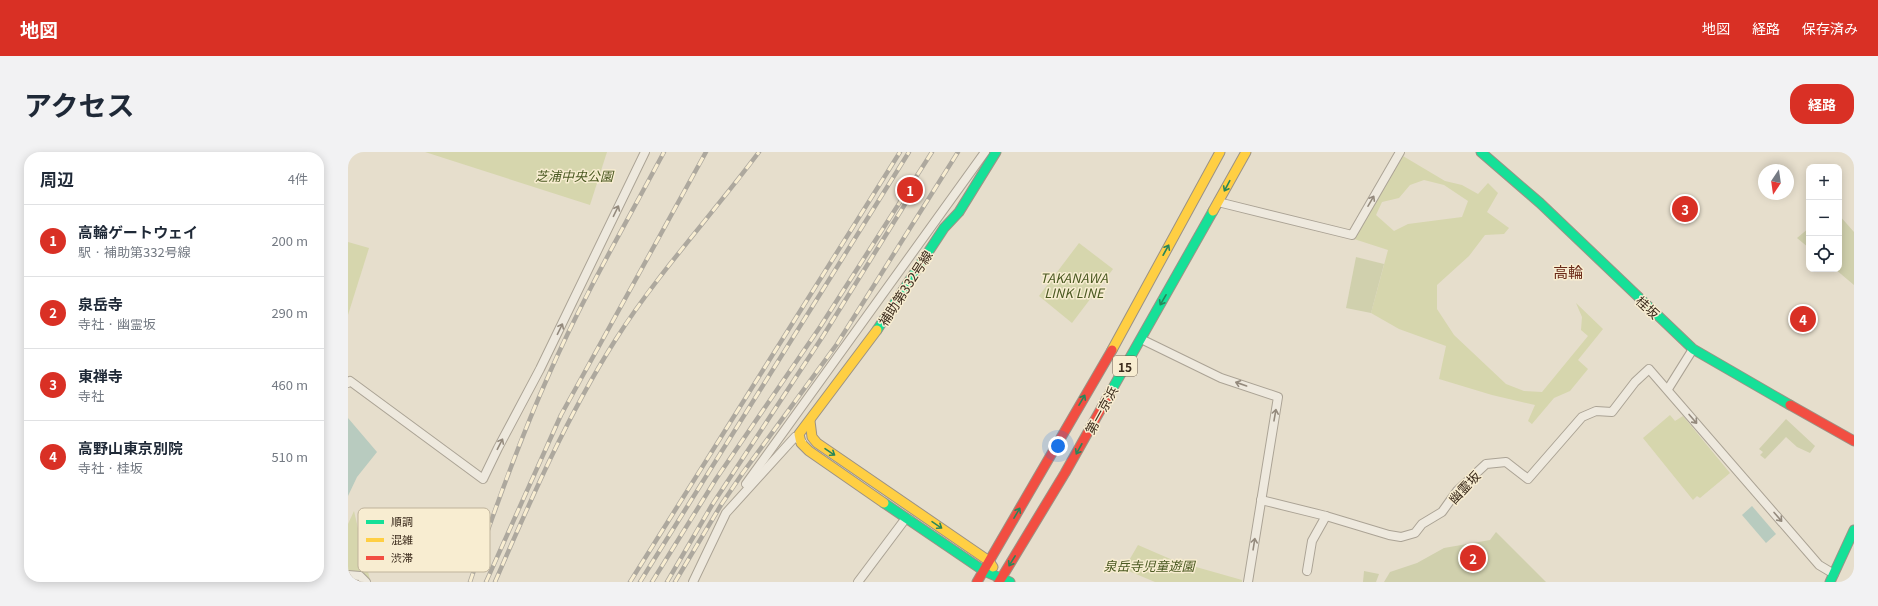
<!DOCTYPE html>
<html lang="ja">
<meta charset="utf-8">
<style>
:root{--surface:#fff;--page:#f2f2f3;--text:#1f2937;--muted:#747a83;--line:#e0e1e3;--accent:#d93025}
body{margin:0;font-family:Georgia,"Noto Sans JP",serif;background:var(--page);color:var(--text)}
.controls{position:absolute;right:12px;top:12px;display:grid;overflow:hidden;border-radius:8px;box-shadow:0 2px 10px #0003}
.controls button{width:36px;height:36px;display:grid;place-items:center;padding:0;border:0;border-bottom:1px solid var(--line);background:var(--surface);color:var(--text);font:20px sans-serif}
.compass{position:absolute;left:1410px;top:12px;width:36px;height:36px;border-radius:50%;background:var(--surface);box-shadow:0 2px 10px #0003;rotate:193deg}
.you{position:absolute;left:710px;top:294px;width:14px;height:14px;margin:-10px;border:3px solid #fff;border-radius:50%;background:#1a73e8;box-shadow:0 0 0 6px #1a73e833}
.badge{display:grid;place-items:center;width:26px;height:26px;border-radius:50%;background:var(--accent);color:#fff;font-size:13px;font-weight:700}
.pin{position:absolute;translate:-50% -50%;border:2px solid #fff;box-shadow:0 1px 4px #0006}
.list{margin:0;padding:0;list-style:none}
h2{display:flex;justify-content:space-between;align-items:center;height:52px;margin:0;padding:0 16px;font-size:17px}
h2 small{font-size:13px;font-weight:400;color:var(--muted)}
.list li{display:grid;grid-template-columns:26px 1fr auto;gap:12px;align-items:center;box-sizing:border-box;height:72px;padding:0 16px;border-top:1px solid var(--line)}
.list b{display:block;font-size:15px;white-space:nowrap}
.list p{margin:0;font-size:13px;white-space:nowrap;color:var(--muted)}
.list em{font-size:13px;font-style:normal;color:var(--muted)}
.icon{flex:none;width:22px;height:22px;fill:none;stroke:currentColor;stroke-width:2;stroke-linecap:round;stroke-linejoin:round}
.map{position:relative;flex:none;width:1506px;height:430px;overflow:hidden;border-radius:16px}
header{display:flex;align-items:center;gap:24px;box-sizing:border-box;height:56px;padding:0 20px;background:var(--accent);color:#fff}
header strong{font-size:19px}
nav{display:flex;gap:22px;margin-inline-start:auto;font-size:14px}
.intro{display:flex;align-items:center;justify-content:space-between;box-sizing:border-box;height:96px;padding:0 24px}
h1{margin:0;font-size:28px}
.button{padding:10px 18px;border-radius:16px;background:var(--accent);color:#fff;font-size:14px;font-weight:700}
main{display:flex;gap:24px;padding:0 24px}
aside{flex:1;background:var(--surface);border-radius:16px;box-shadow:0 2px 10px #0003}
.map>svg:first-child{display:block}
.green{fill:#d6d6ad;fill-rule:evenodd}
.cemetery{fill:#d0d0ad}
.water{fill:#b8cbbf}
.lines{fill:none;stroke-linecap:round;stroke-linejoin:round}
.street-casing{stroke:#aba395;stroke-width:10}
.fast-casing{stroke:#9b9285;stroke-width:11}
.slow-casing{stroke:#9b9285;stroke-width:11}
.jam-casing{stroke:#9b9285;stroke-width:11}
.street{stroke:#eee9de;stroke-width:8}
.fast{stroke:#16e098;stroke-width:9}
.slow{stroke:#ffcf43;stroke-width:9}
.jam{stroke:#f24e42;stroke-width:9}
.rail-casing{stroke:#ada89e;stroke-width:4.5}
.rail{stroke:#f8edd1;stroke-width:3;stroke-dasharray:9;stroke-linecap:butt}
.oneway{stroke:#28865a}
.oneway2{stroke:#948a7d}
.labels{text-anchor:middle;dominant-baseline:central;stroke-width:3;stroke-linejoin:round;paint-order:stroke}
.shield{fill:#f8edd1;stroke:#746552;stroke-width:1}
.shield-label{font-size:12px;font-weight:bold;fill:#3b2b1c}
.park-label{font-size:13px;font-style:italic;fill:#4a5921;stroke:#f8edd1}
.street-label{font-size:13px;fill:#3b2b1c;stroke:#f8edd1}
.quarter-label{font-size:15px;fill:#6b2a18;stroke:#f8edd1}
.key{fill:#f8edd1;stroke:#bfb39b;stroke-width:1}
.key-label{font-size:11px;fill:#3b2b1c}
</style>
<header>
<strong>地図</strong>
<nav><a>地図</a><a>経路</a><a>保存済み</a></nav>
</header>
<div class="intro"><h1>アクセス</h1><a class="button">経路</a></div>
<main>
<aside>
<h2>周辺<small>4件</small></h2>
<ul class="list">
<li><span class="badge">1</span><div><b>高輪ゲートウェイ</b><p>駅 · 補助第332号線</p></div><em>200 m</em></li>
<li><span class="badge">2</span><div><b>泉岳寺</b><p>寺社 · 幽霊坂</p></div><em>290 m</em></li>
<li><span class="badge">3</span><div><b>東禅寺</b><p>寺社</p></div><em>460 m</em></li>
<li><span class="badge">4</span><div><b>高野山東京別院</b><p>寺社 · 桂坂</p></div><em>510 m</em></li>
</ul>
</aside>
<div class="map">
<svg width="1506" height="430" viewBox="0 0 1506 430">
<rect width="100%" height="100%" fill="#e6decc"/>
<g class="green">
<polygon points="77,0 259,0 242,53"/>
<path d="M1055 4 1097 29 1114 33 1130 42 1140 31 1150 41 1139 60 1161 76 1156 82 1137 83 1121 104 1089 133V157L1106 183 1158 232 1176 239 1194 240 1240 184 1233 178 1234 165 1228 151 1255 177 1230 208 1240 217 1222 239 1206 246 1184 272 1180 269 1187 253 1144 243 1091 227 1098 194 1051 177 1023 161 1040 98 1006 87ZM1076 28 1096 33 1120 49 1114 65 1060 72 1046 79 1028 63 1034 50 1051 46 1062 33Z"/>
<polygon points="0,90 21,96 0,163"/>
<polygon points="731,91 765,117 724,171 691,144"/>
<polygon points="1322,263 1327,269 1335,264 1382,321 1352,346 1349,344 1345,348 1295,286"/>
<polygon points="6,359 22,428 11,420 0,419 0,372"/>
<polygon points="790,393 827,409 894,428 894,430 807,430 776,417"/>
</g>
<g class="cemetery">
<polygon points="1491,63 1506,80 1506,133 1487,117 1491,117"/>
<polygon points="1461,76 1461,96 1449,86"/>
<polygon points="1008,105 1036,112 1023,161 998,156"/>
<polygon points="1438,267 1467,294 1462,301 1449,295 1438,285 1417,307 1412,303 1415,300 1411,297"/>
<polygon points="1148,380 1198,430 1036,430 1042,420 1069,411 1096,396 1142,388"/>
<polygon points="1016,419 1031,422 1028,430 1015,430"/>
</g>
<g class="water">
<polygon points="0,266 29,300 9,325 0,344"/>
<polygon points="1404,354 1428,382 1418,391 1394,363"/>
</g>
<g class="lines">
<g class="street-casing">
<g id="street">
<polyline points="870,50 1004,83 1052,0"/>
<polyline points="793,187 873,226 930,245 900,430"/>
<polyline points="0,231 2,229 135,327 150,296 192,217 297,0"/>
<polyline points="1320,237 1345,197"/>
<polyline points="398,332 637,0"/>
<polyline points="913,348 978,364 1041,383 1053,385 1067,381 1074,372 1094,360 1109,339 1138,312 1158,310 1180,327 1234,265 1248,259 1264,260 1287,230 1301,217 1471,413 1486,422"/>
<polyline points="959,419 964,389 978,364"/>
<polyline points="0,423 12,424 18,430"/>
<polyline points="345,430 378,361 447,285 454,290"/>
<polyline points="510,430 558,366 562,368"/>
</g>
</g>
<g class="fast-casing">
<g id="fast">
<polyline points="1133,0 1192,51 1345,197 1442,253"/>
<polyline points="529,178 596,76 611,60 648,0"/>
<polyline points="762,241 865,59"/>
<polyline points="536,351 636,419 662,430"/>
<polyline points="1482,430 1506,378"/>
</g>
</g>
<g class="slow-casing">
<g id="slow">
<polyline points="865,59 898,0"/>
<polyline points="529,178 451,282 453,291 461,299 536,351"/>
<polyline points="764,198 872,0"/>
<polyline points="462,269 464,285 469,291 641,409 645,415"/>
</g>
</g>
<g class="jam-casing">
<g id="jam">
<polyline points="1442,253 1506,289"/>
<polyline points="629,430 764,198"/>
<polyline points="651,430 717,321 762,241"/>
</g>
</g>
<use href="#street" class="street"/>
<use href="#fast" class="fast"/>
<use href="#slow" class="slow"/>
<use href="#jam" class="jam"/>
<g class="rail-casing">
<g id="rail">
<path d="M122 430C146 359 171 289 202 220 235 145 277 73 316 0"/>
<polyline points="138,430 213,263 358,0"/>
<path d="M147 430C183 347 219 264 268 187 310 121 364 63 411 0"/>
<polyline points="282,430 552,0"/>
<polyline points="292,430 561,0"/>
<polyline points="304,430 368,327 472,175 584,0"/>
<polyline points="319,430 364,353 475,184 564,41"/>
<polyline points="327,430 373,353 394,322 489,192 610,0"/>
</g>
</g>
<use href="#rail" class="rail"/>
</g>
<defs><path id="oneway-shaft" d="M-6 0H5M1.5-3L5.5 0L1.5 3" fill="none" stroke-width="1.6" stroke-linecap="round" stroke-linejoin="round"/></defs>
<g class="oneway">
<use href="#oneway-shaft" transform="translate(879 34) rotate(118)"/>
<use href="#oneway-shaft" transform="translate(818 98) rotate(-61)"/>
<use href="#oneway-shaft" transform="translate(815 148) rotate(120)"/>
<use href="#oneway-shaft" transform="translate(734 248) rotate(-60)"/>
<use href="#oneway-shaft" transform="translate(731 297) rotate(119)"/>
<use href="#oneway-shaft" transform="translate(482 300) rotate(34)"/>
<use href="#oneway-shaft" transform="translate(669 361) rotate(-60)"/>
<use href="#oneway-shaft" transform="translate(589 373) rotate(34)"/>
<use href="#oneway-shaft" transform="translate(664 409) rotate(122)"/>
</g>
<g class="oneway2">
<use href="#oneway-shaft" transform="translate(1023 49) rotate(-60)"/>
<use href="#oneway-shaft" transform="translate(268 59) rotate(-64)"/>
<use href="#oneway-shaft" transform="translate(212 177) rotate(-64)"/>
<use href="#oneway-shaft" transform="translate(893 232) rotate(-161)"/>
<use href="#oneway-shaft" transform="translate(927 263) rotate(-80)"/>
<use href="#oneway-shaft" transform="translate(1345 267) rotate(49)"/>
<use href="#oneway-shaft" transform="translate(152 292) rotate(-63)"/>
<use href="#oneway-shaft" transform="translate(1430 365) rotate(49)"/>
<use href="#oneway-shaft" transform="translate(906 392) rotate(-81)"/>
</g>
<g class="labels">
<rect class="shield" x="765" y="204" width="24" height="20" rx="3"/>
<g class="shield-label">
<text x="777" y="214">15</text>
</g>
<g class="park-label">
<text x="226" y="23">芝浦中央公園</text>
<text x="726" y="125">TAKANAWA<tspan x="726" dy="15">LINK LINE</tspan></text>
<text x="801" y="413">泉岳寺児童遊園</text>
</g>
<g class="street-label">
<text transform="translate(557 136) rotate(-57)">補助第332号線</text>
<text transform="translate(1300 155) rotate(43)">桂坂</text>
<text transform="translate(753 258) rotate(-61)">第一京浜</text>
<text transform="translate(1116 335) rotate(-47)">幽霊坂</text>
</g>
<g class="quarter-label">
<text x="1220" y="119">高輪</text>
</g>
</g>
<rect x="10" y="356" width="132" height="64" rx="6" class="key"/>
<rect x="18" y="368" width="18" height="4" fill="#16e098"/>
<rect x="18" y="386" width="18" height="4" fill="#ffcf43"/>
<rect x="18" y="404" width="18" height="4" fill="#f24e42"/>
<g class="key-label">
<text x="43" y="374">順調</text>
<text x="43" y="392">混雑</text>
<text x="43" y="410">渋滞</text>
</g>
</svg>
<div class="controls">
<button>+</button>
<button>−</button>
<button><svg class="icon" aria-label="locate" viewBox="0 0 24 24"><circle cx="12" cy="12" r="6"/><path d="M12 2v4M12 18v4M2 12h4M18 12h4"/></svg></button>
</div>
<svg class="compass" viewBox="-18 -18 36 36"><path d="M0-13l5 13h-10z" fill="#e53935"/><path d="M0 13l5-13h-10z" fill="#747a83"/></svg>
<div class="you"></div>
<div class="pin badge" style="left:562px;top:38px">1</div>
<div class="pin badge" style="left:1125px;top:406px">2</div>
<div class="pin badge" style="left:1337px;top:57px">3</div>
<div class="pin badge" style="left:1455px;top:167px">4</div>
</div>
</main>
